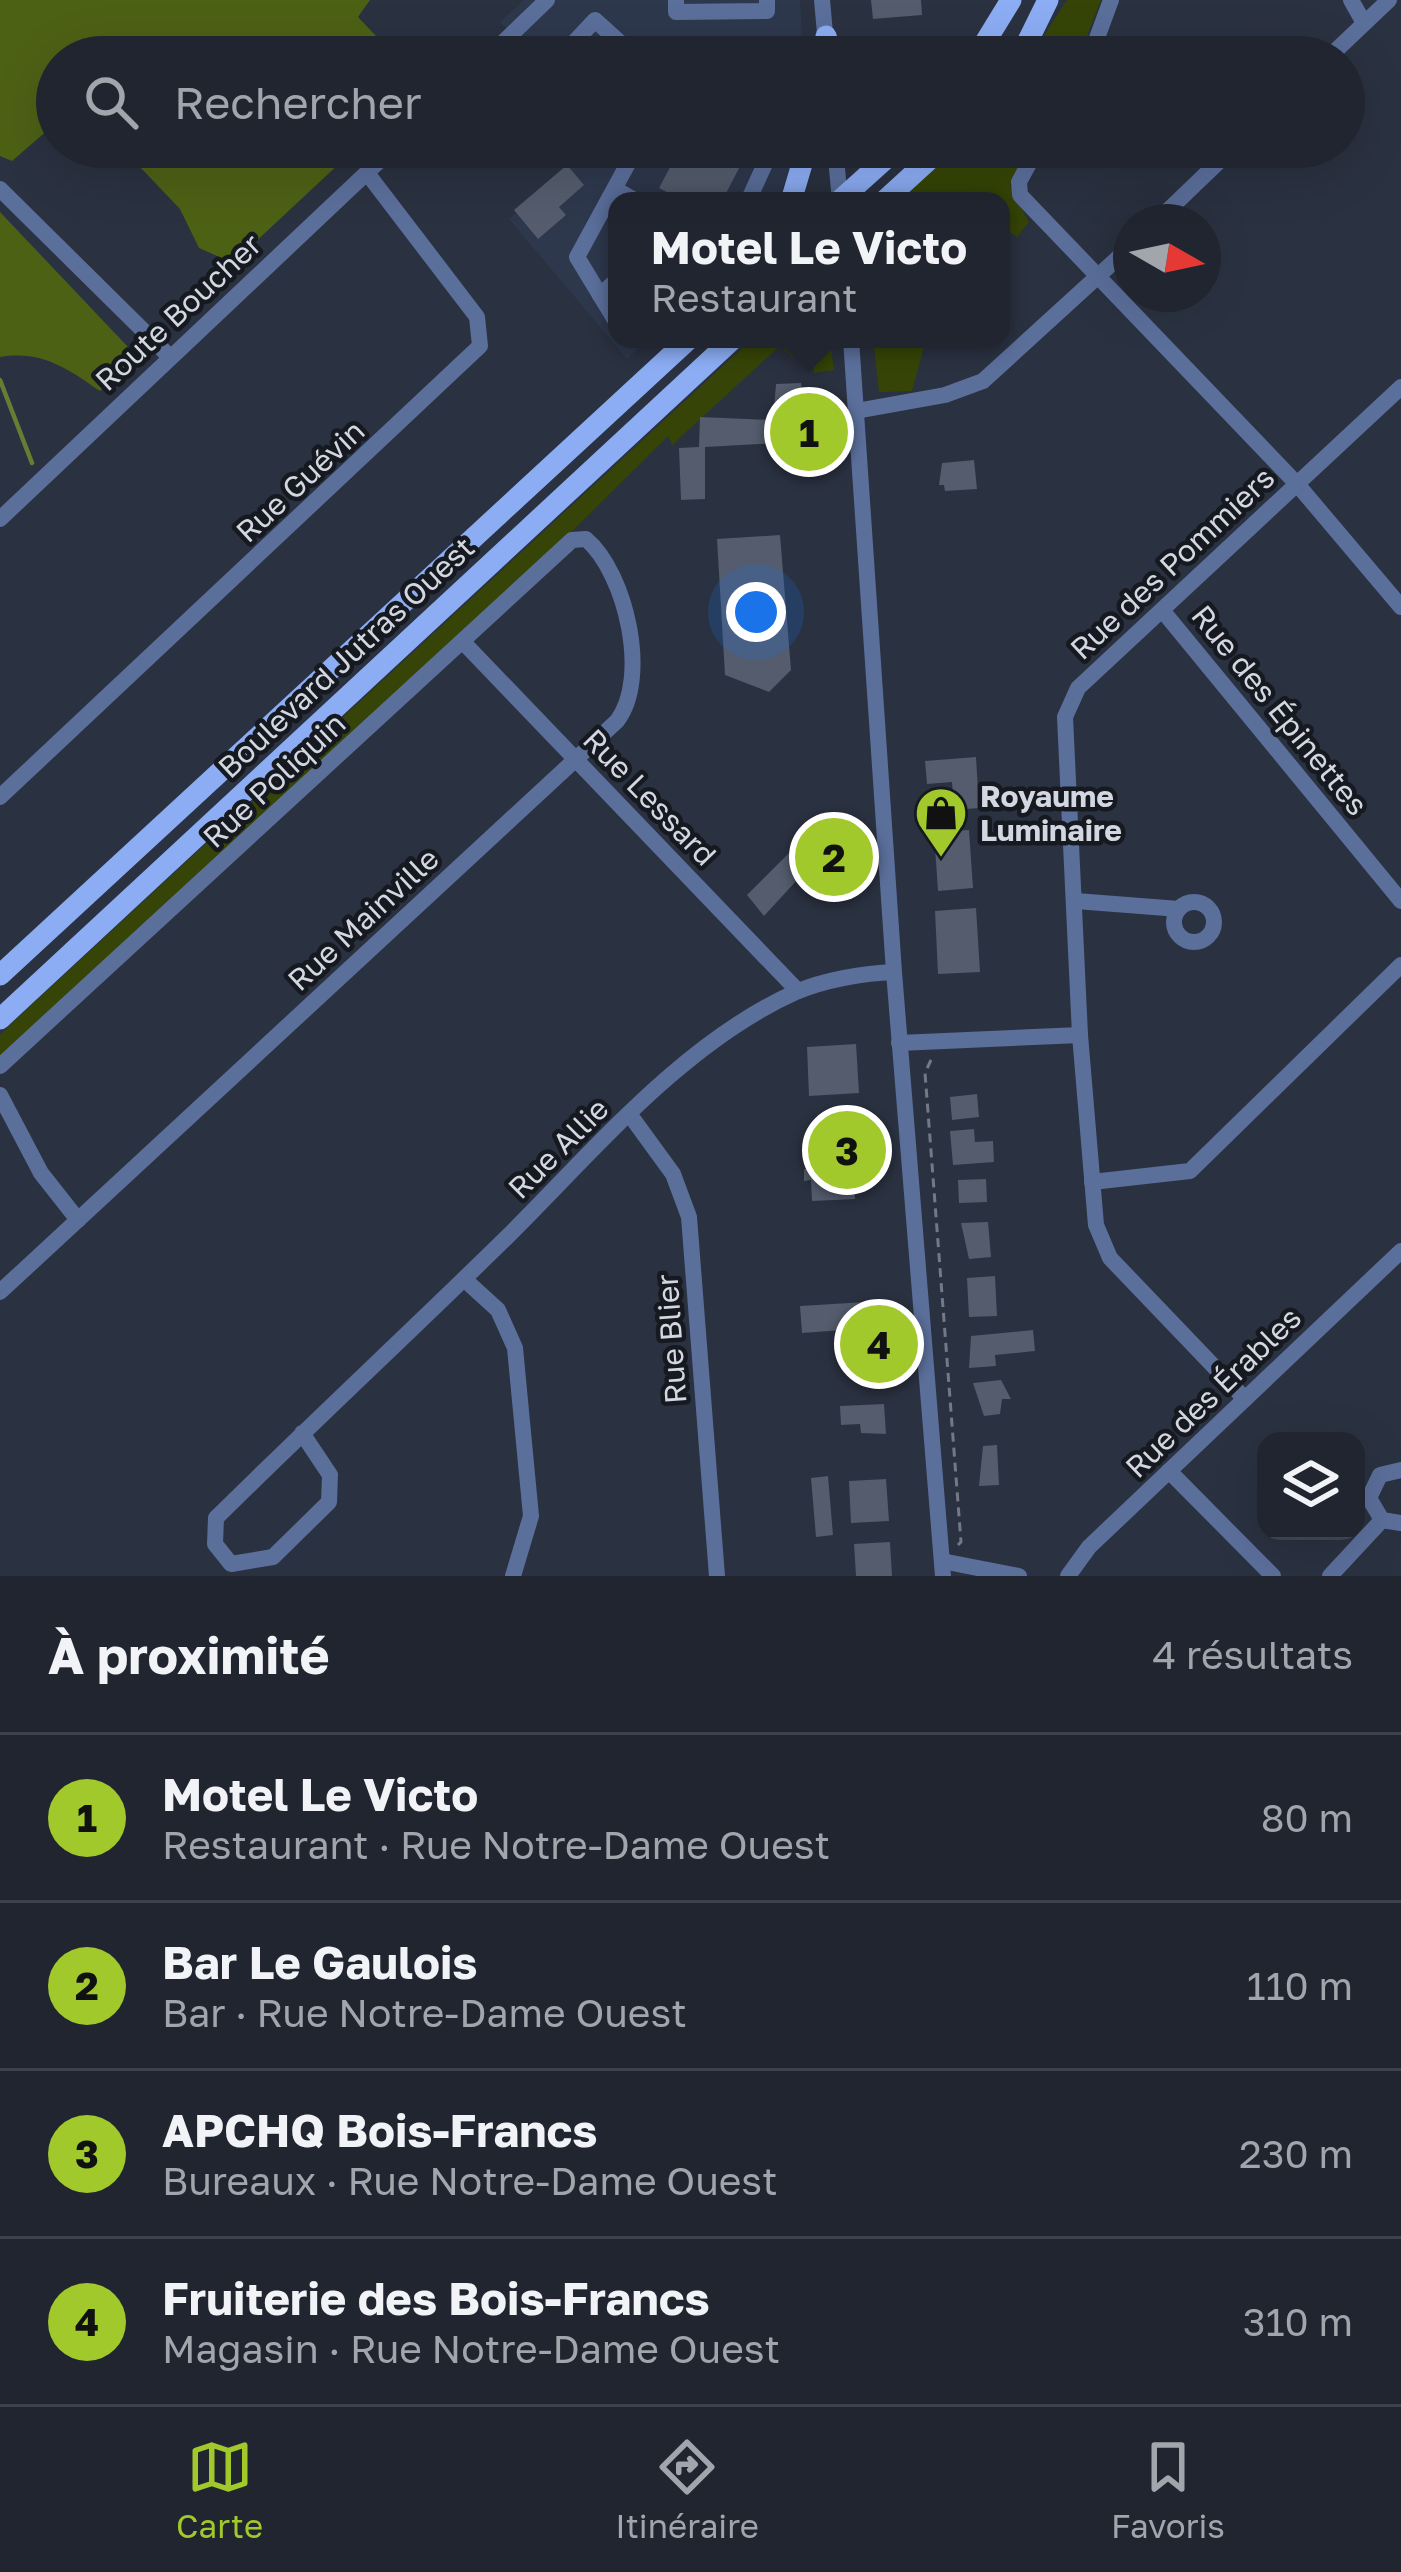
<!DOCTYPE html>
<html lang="fr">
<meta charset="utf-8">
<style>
:root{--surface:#202530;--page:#2d313c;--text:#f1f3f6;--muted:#a2a5ab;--line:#3d424c;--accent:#a1c92b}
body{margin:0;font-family:"Golos Text",sans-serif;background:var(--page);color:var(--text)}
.controls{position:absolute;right:36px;bottom:36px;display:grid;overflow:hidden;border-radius:24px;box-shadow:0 12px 48px #0002}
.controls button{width:108px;height:108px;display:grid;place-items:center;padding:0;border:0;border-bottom:3px solid var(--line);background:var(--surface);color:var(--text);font:60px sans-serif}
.compass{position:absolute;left:1113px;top:204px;width:108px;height:108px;border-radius:50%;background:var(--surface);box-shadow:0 12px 48px #0002;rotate:99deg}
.you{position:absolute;left:756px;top:612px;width:42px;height:42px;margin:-30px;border:9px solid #fff;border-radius:50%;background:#1a73e8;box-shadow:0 0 0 18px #1a73e833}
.badge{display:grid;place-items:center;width:78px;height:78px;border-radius:50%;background:var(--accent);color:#111;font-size:39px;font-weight:700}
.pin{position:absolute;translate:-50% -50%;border:6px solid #fff;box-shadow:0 3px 12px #0006}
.popup{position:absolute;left:608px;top:192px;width:402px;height:156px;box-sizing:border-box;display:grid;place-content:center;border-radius:24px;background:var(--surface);filter:drop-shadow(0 3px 9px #0005);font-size:39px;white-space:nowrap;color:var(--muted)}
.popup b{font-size:45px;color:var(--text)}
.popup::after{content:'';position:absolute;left:50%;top:100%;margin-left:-24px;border:24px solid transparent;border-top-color:var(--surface)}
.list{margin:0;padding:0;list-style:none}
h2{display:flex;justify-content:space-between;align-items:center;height:156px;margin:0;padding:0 48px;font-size:51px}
h2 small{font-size:39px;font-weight:400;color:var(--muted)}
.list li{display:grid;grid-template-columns:78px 1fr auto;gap:36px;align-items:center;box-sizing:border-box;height:168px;padding:0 48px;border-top:3px solid var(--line)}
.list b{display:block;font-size:45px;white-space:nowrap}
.list p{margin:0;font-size:39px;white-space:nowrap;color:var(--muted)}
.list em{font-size:39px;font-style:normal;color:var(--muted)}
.icon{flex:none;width:66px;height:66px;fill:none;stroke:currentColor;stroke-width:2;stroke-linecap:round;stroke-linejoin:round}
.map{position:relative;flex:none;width:1401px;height:1576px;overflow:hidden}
.search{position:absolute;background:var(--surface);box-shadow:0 12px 48px #0002;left:36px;right:36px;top:36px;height:132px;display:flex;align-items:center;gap:30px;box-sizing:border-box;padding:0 42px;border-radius:66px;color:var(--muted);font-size:45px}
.sheet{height:828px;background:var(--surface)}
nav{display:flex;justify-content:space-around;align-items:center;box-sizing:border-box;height:168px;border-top:3px solid var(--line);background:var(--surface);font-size:33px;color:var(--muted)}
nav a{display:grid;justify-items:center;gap:6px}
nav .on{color:var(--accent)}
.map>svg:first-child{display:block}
.built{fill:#2e384d}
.green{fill:#364507}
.forest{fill:#4d6115}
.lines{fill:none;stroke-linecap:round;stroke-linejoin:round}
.stream{stroke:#677d34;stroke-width:4.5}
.building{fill:#545c6d}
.path{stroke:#737986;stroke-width:3;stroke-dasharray:9 6;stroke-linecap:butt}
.minor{stroke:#5b6f9b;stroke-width:16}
.major{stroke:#8cadf4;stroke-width:21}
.labels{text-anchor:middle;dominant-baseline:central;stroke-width:9;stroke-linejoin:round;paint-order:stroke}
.street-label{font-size:30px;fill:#d2d7e1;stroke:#161920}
.poi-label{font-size:30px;font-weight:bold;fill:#d2d7e1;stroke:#161920;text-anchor:start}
</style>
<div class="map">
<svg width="1401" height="1576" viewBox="0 0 1401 1576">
<rect width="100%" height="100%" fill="#2a3140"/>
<g class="built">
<polygon points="524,0 800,0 803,57 533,57 500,22"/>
<polygon points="590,147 797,147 778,201 617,201 617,339 649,339 627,359 509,219"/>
</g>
<g class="green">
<polygon points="1067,0 1101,0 1079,57 1030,57"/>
<polygon points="955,147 1028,147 1010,186 1029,222 1017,237 1001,226 1001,201 897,201"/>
<polygon points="752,339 830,339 834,370 814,373 815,351 798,345 792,357 781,345 672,445 668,436 517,586 0,1062 0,1035 12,1023"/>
<polygon points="873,339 926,339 912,391 879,392"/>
</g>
<g class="forest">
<polygon points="0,0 370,0 358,17 396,57 57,57 57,122 12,161 0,156"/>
<polygon points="121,147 357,147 233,263 199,248 180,209"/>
<path d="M0 212 128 347V364L100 391C67 368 41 350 0 357Z"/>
</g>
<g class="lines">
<polyline class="stream" points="0,380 32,463"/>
</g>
<g class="building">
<polygon points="871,0 921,0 922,15 873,19"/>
<polygon points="681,147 750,147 722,201 684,201 659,188"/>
<polygon points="567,165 584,185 559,207 566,215 538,239 514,210"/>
<polygon points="801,383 806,420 817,421 816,441 705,447 705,499 681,500 679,448 699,447 700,417 773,420 776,384"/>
<polygon points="974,460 977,489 945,491 944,485 939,485 942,463"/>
<polygon points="780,535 791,670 769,692 725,675 717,539"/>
<polygon points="976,757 979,808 954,810 952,782 927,784 925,761"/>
<polygon points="969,830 973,888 938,891 934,832"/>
<polygon points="836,840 838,870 811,872 809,867 764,916 747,895 800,842"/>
<polygon points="976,908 980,972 938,974 935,911"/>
<polygon points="856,1044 859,1093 809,1096 807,1047"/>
<polygon points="977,1094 979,1117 952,1120 950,1097"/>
<polygon points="974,1129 975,1142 993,1141 994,1162 953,1165 950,1131"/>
<polygon points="852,1139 855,1199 812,1201 811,1180 804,1181 804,1169 811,1169 809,1141"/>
<polygon points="986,1179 987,1202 959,1203 958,1180"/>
<polygon points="988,1222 991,1257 969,1259 961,1223"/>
<polygon points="995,1276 997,1316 969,1317 967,1278"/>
<polygon points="882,1301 885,1357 861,1359 859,1329 802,1333 800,1306"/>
<polygon points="1033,1330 1035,1351 995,1355 996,1366 969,1368 971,1336"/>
<polygon points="1001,1380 1011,1399 1002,1399 1000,1414 984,1416 973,1383"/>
<polygon points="884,1404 886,1434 861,1433 860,1424 841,1425 840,1406"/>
<polygon points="997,1445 999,1485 979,1486 983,1446"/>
<polygon points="828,1476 833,1535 816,1537 811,1478"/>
<polygon points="886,1479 889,1521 851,1523 849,1481"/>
<polygon points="890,1542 892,1576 856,1576 854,1544"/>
</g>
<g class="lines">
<polyline class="path" points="931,1060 925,1073 961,1542 956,1547"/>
<g class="minor">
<polyline points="676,0 676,12 767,11 767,0"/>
<polyline points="822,0 826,44"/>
<polyline points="1351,0 1364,23"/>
<polyline points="488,57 547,0"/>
<polyline points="570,57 565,52 595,20 636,57"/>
<polyline points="751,57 770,57"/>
<polyline points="1090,57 1111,0"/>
<polyline points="1329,57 1389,0"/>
<polyline points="835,147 840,201"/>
<polyline points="1038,147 1019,182 1020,195 1297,484 1401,607"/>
<polyline points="0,189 169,356"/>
<polyline points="615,189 636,201"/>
<polyline points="748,201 764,166 766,147"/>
<polyline points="1156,222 1234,147"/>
<polyline points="600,295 617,280"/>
<polyline points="617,323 577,257 637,147"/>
<polyline points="851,339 894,972 943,1576"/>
<polyline points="856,411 945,395 983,381 1131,246"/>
<polyline points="0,519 394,147"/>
<polyline points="1162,610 1401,901"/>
<polyline points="463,642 798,991"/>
<polyline points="0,797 480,346 477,317 367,173"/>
<polyline points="1076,901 1179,909"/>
<circle cx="1194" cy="922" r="20"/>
<polyline points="899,1043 1080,1035"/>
<path d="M0 1066 572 540 586 539C626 573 650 678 617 721L0 1292"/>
<polyline points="0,1095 41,1173 78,1220"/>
<polyline points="630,1115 673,1174 689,1217 717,1576"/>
<polyline points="1092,1182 1190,1171 1401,965"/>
<polyline points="464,1279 498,1310 515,1348 531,1516 513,1576"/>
<polyline points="1245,1399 1110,1258 1096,1225 1080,1035 1065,717 1078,688 1401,387"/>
<path d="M302 1433 330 1475 329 1502 273 1557 231 1564 215 1544 216 1518C311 1424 409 1333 505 1239 592 1153 682 1043 796 992 824 980 864 973 894 972"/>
<polyline points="1401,1470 1380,1475 1369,1498 1382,1520 1401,1523"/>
<polyline points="1169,1471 1273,1576"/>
<polyline points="942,1561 1019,1576"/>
<polyline points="1068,1576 1089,1547 1401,1251"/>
<polyline points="1330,1576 1382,1520"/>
</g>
<g class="major">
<polyline points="826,36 832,57"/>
<polyline points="976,57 1011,0"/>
<polyline points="1020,57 1048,0"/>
<polyline points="791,201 807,147"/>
<polyline points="839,201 899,147"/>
<polyline points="884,201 943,147"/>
<polyline points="0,975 689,339"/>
<polyline points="0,1019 733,339"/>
</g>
</g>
<defs>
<g id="shop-pin" transform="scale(2.7)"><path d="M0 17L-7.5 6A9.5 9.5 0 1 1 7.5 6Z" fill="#a1c92b" stroke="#161920"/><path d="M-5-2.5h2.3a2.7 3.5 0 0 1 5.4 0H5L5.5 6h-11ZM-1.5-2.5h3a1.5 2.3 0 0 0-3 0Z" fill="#111"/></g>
</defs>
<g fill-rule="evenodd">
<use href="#shop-pin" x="941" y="813"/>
</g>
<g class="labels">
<g class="street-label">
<text transform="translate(178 312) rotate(-43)">Route Boucher</text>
<text transform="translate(300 481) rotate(-43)">Rue Guévin</text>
<text transform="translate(1172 563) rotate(-43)">Rue des Pommiers</text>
<text transform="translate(346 657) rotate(-43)">Boulevard Jutras Ouest</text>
<text transform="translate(1280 710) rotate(51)">Rue des Épinettes</text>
<text transform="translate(274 780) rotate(-43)">Rue Poliquin</text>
<text transform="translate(650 797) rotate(46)">Rue Lessard</text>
<text transform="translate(363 919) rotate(-43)">Rue Mainville</text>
<text transform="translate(558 1148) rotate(-45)">Rue Allie</text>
<text transform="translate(671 1339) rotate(-94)">Rue Blier</text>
<text transform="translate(1213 1392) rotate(-44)">Rue des Érables</text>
</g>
<g class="poi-label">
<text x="980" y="796">Royaume<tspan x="980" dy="34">Luminaire</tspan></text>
</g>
</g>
</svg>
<div class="controls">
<button><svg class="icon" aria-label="layers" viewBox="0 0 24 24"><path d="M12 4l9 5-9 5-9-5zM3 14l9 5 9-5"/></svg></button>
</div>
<svg class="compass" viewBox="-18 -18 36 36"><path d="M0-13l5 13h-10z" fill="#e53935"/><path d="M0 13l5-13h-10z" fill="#a2a5ab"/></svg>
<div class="you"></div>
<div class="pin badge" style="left:809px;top:432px">1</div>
<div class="popup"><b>Motel Le Victo</b>Restaurant</div>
<div class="pin badge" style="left:834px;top:857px">2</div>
<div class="pin badge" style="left:847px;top:1150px">3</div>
<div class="pin badge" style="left:879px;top:1344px">4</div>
<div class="search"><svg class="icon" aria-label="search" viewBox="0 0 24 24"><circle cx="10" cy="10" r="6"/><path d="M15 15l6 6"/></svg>Rechercher</div>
</div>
<section class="sheet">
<h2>À proximité<small>4 résultats</small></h2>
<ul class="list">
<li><span class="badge">1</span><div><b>Motel Le Victo</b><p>Restaurant · Rue Notre-Dame Ouest</p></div><em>80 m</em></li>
<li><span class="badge">2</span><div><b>Bar Le Gaulois</b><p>Bar · Rue Notre-Dame Ouest</p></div><em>110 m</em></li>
<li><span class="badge">3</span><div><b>APCHQ Bois-Francs</b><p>Bureaux · Rue Notre-Dame Ouest</p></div><em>230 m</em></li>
<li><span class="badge">4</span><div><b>Fruiterie des Bois-Francs</b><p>Magasin · Rue Notre-Dame Ouest</p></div><em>310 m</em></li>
</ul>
</section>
<nav>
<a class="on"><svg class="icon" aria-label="map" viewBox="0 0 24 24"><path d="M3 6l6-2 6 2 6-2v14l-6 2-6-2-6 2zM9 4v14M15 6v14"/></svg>Carte</a>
<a><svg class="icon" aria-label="directions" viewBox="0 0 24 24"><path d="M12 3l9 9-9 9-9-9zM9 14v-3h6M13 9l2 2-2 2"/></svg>Itinéraire</a>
<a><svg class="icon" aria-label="saved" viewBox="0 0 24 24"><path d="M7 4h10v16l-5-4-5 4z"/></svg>Favoris</a>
</nav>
